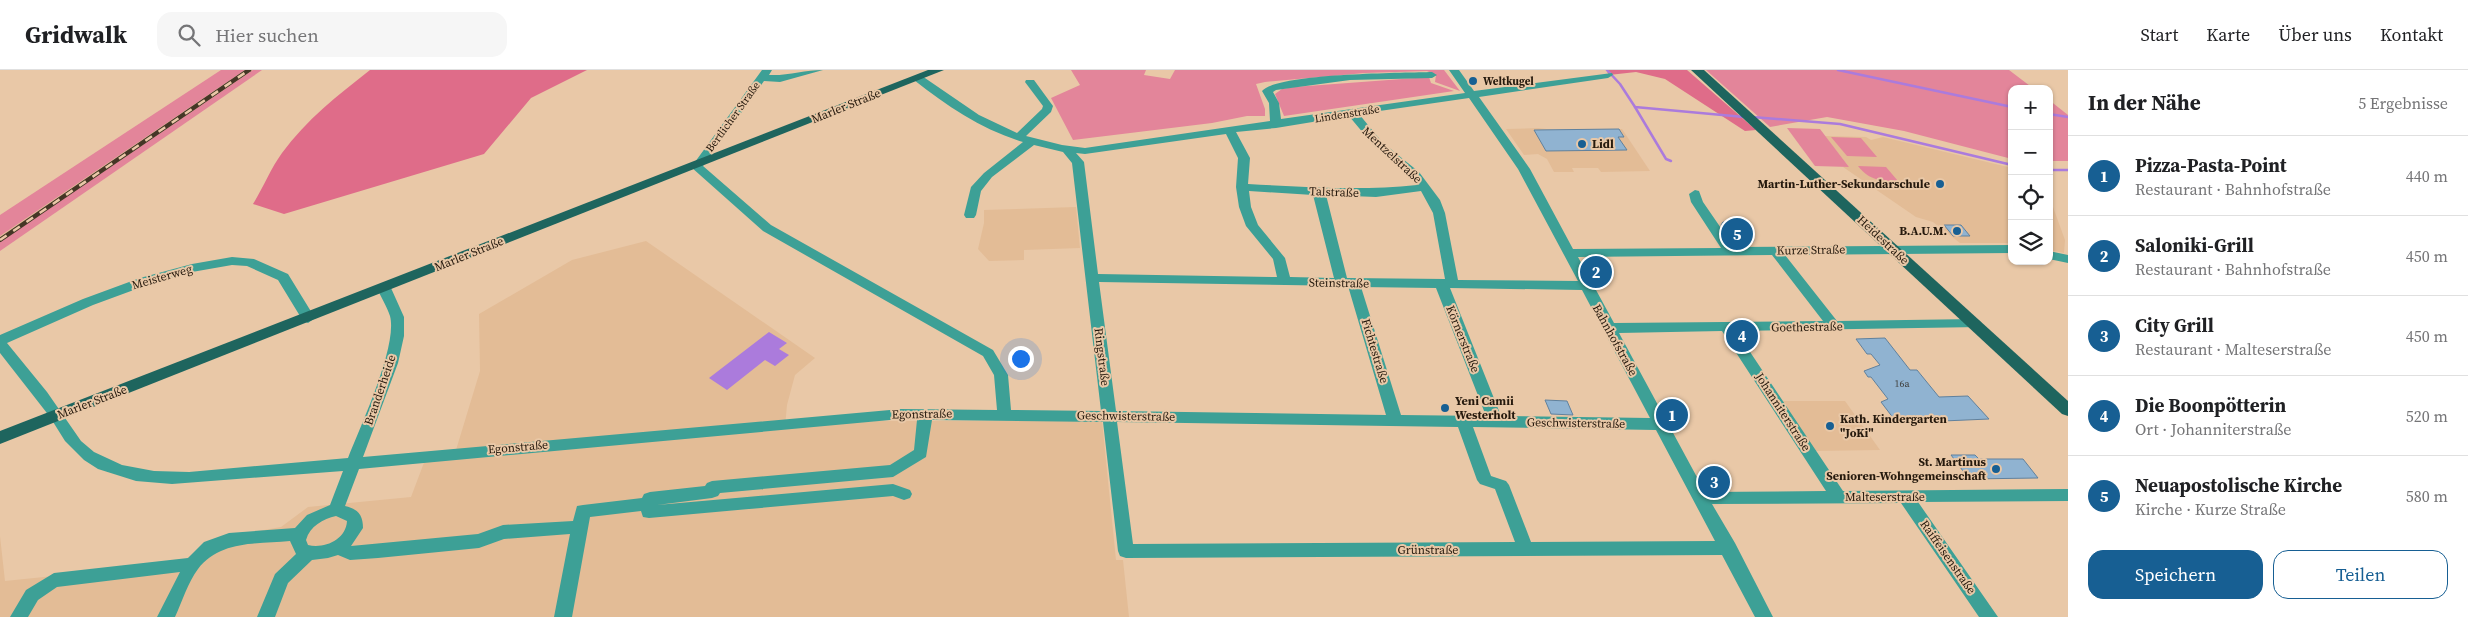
<!DOCTYPE html>
<html lang="de">
<meta charset="utf-8">
<style>
:root{--surface:#fff;--page:#f6f6f6;--text:#202124;--muted:#757577;--line:#e0e0e0;--accent:#175f93}
body{margin:0;font-family:"Source Serif 4",serif;background:var(--page);color:var(--text)}
.controls{position:absolute;right:15px;top:15px;display:grid;overflow:hidden;border-radius:10px;box-shadow:0 1px 4px #0004}
.controls button{width:45px;height:45px;display:grid;place-items:center;padding:0;border:0;border-bottom:1px solid var(--line);background:var(--surface);color:var(--text);font:25px sans-serif}
.you{position:absolute;left:1020px;top:288px;width:18px;height:18px;margin:-12px;border:4px solid #fff;border-radius:50%;background:#1a73e8;box-shadow:0 0 0 8px #1a73e833}
.badge{display:grid;place-items:center;width:32px;height:32px;border-radius:50%;background:var(--accent);color:#fff;font-size:16px;font-weight:700}
.pin{position:absolute;translate:-50% -50%;border:2px solid #fff;box-shadow:0 1px 5px #0006}
.list{margin:0;padding:0;list-style:none}
h2{display:flex;justify-content:space-between;align-items:center;height:65px;margin:0;padding:0 20px;font-size:21px}
h2 small{font-size:16px;font-weight:400;color:var(--muted)}
.list li{display:grid;grid-template-columns:32px 1fr auto;gap:15px;align-items:center;box-sizing:border-box;height:80px;padding:0 20px;border-top:1px solid var(--line)}
.list b{display:block;font-size:19px;white-space:nowrap}
.list p{margin:0;font-size:16px;white-space:nowrap;color:var(--muted)}
.list em{font-size:16px;font-style:normal;color:var(--muted)}
.actions{display:flex;gap:10px;padding:15px 20px}
.actions a{flex:1;padding:11px 0;border:1px solid var(--accent);border-radius:15px;text-align:center;font-size:18px;color:var(--accent)}
.actions .main{background:var(--accent);color:#fff}
.icon{flex:none;width:28px;height:28px;fill:none;stroke:currentColor;stroke-width:2;stroke-linecap:round;stroke-linejoin:round}
.map{position:relative;flex:none;width:2068px;height:547px;overflow:hidden}
header{display:flex;align-items:center;gap:30px;box-sizing:border-box;height:70px;padding:0 25px;background:var(--surface);border-bottom:1px solid var(--line)}
header strong{font-size:24px}
nav{display:flex;gap:28px;margin-inline-start:auto;font-size:18px}
.search{width:350px;height:45px;background:var(--page);display:flex;align-items:center;gap:12px;box-sizing:border-box;padding:0 18px;border-radius:15px;color:var(--muted);font-size:19px}
main{display:flex}
aside{flex:1;background:var(--surface)}
.map>svg:first-child{display:block}
.built{fill:#e3bc96}
.green{fill:#e3859a}
.forest{fill:#df6c89}
.water{fill:#ab7bdc}
.lines{fill:none;stroke-linecap:round;stroke-linejoin:round}
.stream{stroke:#ab7bdc;stroke-width:2.5}
.building{fill:#90b3d1;stroke:#60819d}
.minor{fill:#3da096;fill-rule:evenodd}
.major{fill:#1e655e;fill-rule:evenodd}
.rail-casing{stroke:#453626;stroke-width:4.5}
.rail{stroke:#e9c8a7;stroke-width:2.5;stroke-dasharray:8;stroke-linecap:butt}
.poi-dot{fill:#175f93;stroke:#e9c8a7;stroke-width:2}
.labels{text-anchor:middle;dominant-baseline:central;stroke-width:4;stroke-linejoin:round;paint-order:stroke}
.number-label{font-size:10px;fill:#40403e}
.far-poi-label{font-size:11px;font-weight:bold;fill:#25190d;stroke:#e9c8a7;text-anchor:start}
.far-street-label{font-size:11px;fill:#25190d;stroke:#e9c8a7}
.street-label{font-size:12px;fill:#25190d;stroke:#e9c8a7}
.poi-label{font-size:12px;font-weight:bold;fill:#25190d;stroke:#e9c8a7;text-anchor:start}
</style>
<header>
<strong>Gridwalk</strong>
<div class="search"><svg class="icon" aria-label="search" viewBox="0 0 24 24"><circle cx="10" cy="10" r="6"/><path d="M15 15l6 6"/></svg>Hier suchen</div>
<nav><a>Start</a><a>Karte</a><a>Über uns</a><a>Kontakt</a></nav>
</header>
<main>
<div class="map">
<svg width="2068" height="547" viewBox="0 0 2068 547">
<rect width="100%" height="100%" fill="#e9c8a7"/>
<g class="built">
<polygon points="245,0 253,0 0,172 0,166"/>
<polygon points="1538,58 1555,60 1622,59 1650,101 1601,102 1598,98 1572,98 1574,102 1554,102 1547,89 1538,84 1524,85 1506,59"/>
<polygon points="1825,66 1866,67 1871,70 1883,67 2012,98 2012,173 1960,173 1933,152 1916,147 1843,97 1849,97"/>
<polygon points="2049,126 2065,170 2064,183 2049,180"/>
<polygon points="1076,137 1080,178 1024,180 1024,190 989,191 978,179 984,153 984,140"/>
<polygon points="646,171 815,288 795,305 787,335 785,357 876,351 1102,351 1116,490 1123,490 1129,547 0,547 0,466 5,511 180,493 214,469 281,457 308,437 411,427 428,382 456,380 480,301 479,244 572,190"/>
<polygon points="1782,331 1845,331 1880,380 1814,381"/>
</g>
<g class="green">
<polygon points="221,0 245,0 0,166 0,145"/>
<polygon points="253,0 262,0 0,181 0,172"/>
<polygon points="1071,0 1146,0 1144,5 1170,9 1175,0 1444,0 1460,21 1435,12 1436,5 1427,1 1365,3 1265,12 1256,14 1265,39 1265,46 1247,46 1212,53 1073,70 1051,28 1080,15"/>
<polygon points="1706,0 2009,0 2034,19 2012,19 2012,89 1904,61 1827,47 1770,57"/>
<polygon points="1429,7 1431,13 1454,21 1284,46 1275,24 1282,19 1294,17"/>
<polygon points="2049,30 2068,45 2068,91 2049,91"/>
<polygon points="1787,58 1820,59 1849,97 1815,96"/>
<polygon points="1831,67 1861,68 1877,87 1847,86"/>
<path d="M1858 96 1886 97 1898 111C1881 111 1870 111 1858 96Z"/>
</g>
<g class="forest">
<path d="M370 0H587L531 28 484 84 284 144 253 134C263 118 271 98 282 83 306 50 338 25 370 0Z"/>
<polygon points="1606,0 1687,0 1756,60 1745,61 1665,9 1636,2 1609,5"/>
</g>
<polygon class="water" points="769,262 787,273 779,279 789,285 775,296 765,290 727,320 709,308"/>
<g class="lines">
<g class="stream">
<polyline points="1607,0 1620,14 1635,37 1744,47"/>
<polyline points="1838,0 2012,37"/>
<polyline points="1635,37 1666,89 1671,91"/>
<polyline points="2049,44 2068,47"/>
<polyline points="1752,47 1840,54 2012,95"/>
<polyline points="2049,100 2068,100"/>
</g>
</g>
<g class="building">
<polygon points="1619,59 1624,67 1618,67 1627,80 1546,81 1534,60"/>
<polygon points="1723,152 1731,152 1738,157 1743,157 1754,171 1732,171 1721,155"/>
<polygon points="1944,155 1961,155 1970,166 1953,166"/>
<polygon points="1885,268 1910,300 1917,300 1939,327 1968,326 1989,349 1897,353 1881,332 1888,329 1871,307 1868,307 1864,301 1880,295 1871,284 1867,284 1856,269"/>
<polygon points="1545,330 1567,331 1573,345 1551,344"/>
<polygon points="1951,385 1975,385 1979,389 2023,389 2038,408 1969,409"/>
</g>
<g class="lines">
<g class="minor">
<path d="M762 0H772L769 5C787 6 805 0 823 0L780 12 764 11 703 96 771 155 993 280 1008 305 1011 340 1101 341 1072 93 1063 82 1034 75 992 107 981 121 976 145 974 148H966L964 145 971 117 984 103 1023 72C983 60 948 37 914 10V6H922L979 45 1017 63 1042 39 1043 36 1025 12 1026 10H1034L1053 36 1051 42 1026 66 1062 75 1085 78 1270 51 1269 33 1262 21C1277 3 1403 3 1432 2L1437 5 1432 8 1350 10 1276 20 1273 22 1279 33 1281 49 1465 23 1449 0H1459L1474 21 1612 3 1613 5 1608 8 1479 27 1530 99 1573 179 1721 178 1691 132 1689 124 1695 120 1699 121 1703 132 1734 177 2012 175V183L1785 185 1837 251 1975 249 1980 251 1982 254 1980 257 1736 261 1843 421 2068 419V431L1918 432 1998 547H1979L1901 433 1712 434 1735 473 1773 547H1755L1722 485 1126 488 1120 486 1118 481 1103 352 932 350 926 387 893 407 720 423 718 426 712 428 657 435 893 414 910 420 912 424 910 428 904 430 893 426 649 448 643 447 641 441 590 447 572 547H554L570 464 504 469 479 478 378 488 350 490 338 485 328 488 312 490 288 513 275 547H257L275 504 296 484 290 471C258 474 220 470 198 499 188 512 182 532 175 547H157L180 502 57 517 38 530 28 547H10L26 520 54 503 188 488 204 472 229 463 295 458 307 445 330 435 343 401 172 414 136 411 98 399 84 390 65 371 50 347 0 283V265L83 229 140 208 192 194 232 187 254 189 288 204 315 248 308 253 303 251 278 210 247 196 232 195 192 202 150 214 93 235 7 273 47 322 81 371 94 382 122 395 154 401 189 402 348 388C360 357 398 276 390 246 387 237 381 227 377 218L384 214 391 218 404 247V266L398 293 363 387 901 339 997 340 994 305 983 286 763 161 691 97V93L695 92ZM1469 28 1518 99 1578 211 1458 210 1445 143 1440 130 1419 102 1382 72 1359 44ZM1349 46 1374 76 1411 106 1417 115C1360 121 1305 117 1248 114L1250 88 1236 62 1276 58ZM1226 64 1238 88 1236 117 1239 137 1246 156 1273 189 1277 207 1098 204 1084 92 1076 83 1085 84ZM1249 121 1313 125 1334 208 1290 207 1285 188 1258 155 1251 137ZM1421 121 1433 143 1445 209 1347 208 1326 125 1376 127ZM1772 185 1823 251 1614 253 1578 187ZM1099 212 1348 216 1386 345 1116 341ZM1361 217 1436 218 1486 346 1401 345ZM1450 218 1582 220 1650 348 1501 346ZM1722 261 1826 421 1705 422 1619 263ZM901 349 917 350 914 380 890 395 712 411 707 413 705 416 650 422 644 424 642 428 583 435 577 436 573 451 503 455 478 464 351 476 363 458C363 445 358 439 345 436L359 399ZM1117 352 1458 357 1477 410 1480 414 1495 419 1515 472 1133 474ZM1473 357 1656 360 1715 471 1531 472 1509 415 1506 411 1491 406ZM336 446 347 451C346 470 324 479 308 475L306 470C310 456 323 449 336 446Z"/>
<polygon points="2049,181 2068,185 2068,193 2049,189"/>
</g>
<g class="major">
<polygon points="928,0 944,0 0,374 0,361"/>
<polygon points="1691,0 1704,0 2068,331 2068,346 2062,344"/>
</g>
<g class="rail-casing">
<polyline id="rail" points="0,170 249,0"/>
</g>
<use href="#rail" class="rail"/>
</g>
<g class="poi-dot">
<circle cx="1473" cy="11" r="5"/>
<circle cx="1582" cy="74" r="5"/>
<circle cx="1940" cy="114" r="5"/>
<circle cx="1957" cy="161" r="5"/>
<circle cx="1445" cy="338" r="5"/>
<circle cx="1830" cy="356" r="5"/>
<circle cx="1996" cy="399" r="5"/>
</g>
<g class="labels">
<g class="number-label">
<text x="1902" y="313">16a</text>
</g>
<g class="far-poi-label">
<text x="1483" y="11">Weltkugel</text>
</g>
<g class="far-street-label">
<text transform="translate(1347 44) rotate(-9)">Lindenstraße</text>
<text transform="translate(733 47) rotate(-54)">Bertlicher Straße</text>
</g>
<g class="street-label">
<text transform="translate(846 36) rotate(-22)">Marler Straße</text>
<text transform="translate(1392 85) rotate(43)">Mentzelstraße</text>
<text transform="translate(1334 122) rotate(2)">Talstraße</text>
<text transform="translate(1883 170) rotate(43)">Heidestraße</text>
<text transform="translate(1811 180) rotate(-1)">Kurze Straße</text>
<text transform="translate(469 184) rotate(-22)">Marler Straße</text>
<text transform="translate(162 207) rotate(-16)">Meisterweg</text>
<text transform="translate(1339 213) rotate(1)">Steinstraße</text>
<text transform="translate(1807 257) rotate(-1)">Goethestraße</text>
<text transform="translate(1463 269) rotate(68)">Körnerstraße</text>
<text transform="translate(1615 270) rotate(61)">Bahnhofstraße</text>
<text transform="translate(1375 281) rotate(73)">Fichtestraße</text>
<text transform="translate(1102 287) rotate(83)">Ringstraße</text>
<text transform="translate(380 320) rotate(-71)">Branderheide</text>
<text transform="translate(92 332) rotate(-21)">Marler Straße</text>
<text transform="translate(1783 342) rotate(57)">Johanniterstraße</text>
<text transform="translate(922 344) rotate(-1)">Egonstraße</text>
<text transform="translate(1126 346) rotate(1)">Geschwisterstraße</text>
<text transform="translate(1576 353) rotate(1)">Geschwisterstraße</text>
<text transform="translate(518 377) rotate(-5)">Egonstraße</text>
<text x="1885" y="427">Malteserstraße</text>
<text x="1428" y="480">Grünstraße</text>
<text transform="translate(1948 487) rotate(55)">Raiffeisenstraße</text>
</g>
<g class="poi-label">
<text x="1592" y="74">Lidl</text>
<text x="1930" y="114" text-anchor="end">Martin-Luther-Sekundarschule</text>
<text x="1947" y="161" text-anchor="end">B.A.U.M.</text>
<text x="1455" y="331">Yeni Camii<tspan x="1455" dy="14">Westerholt</tspan></text>
<text x="1840" y="349">Kath. Kindergarten<tspan x="1840" dy="14">"JoKi"</tspan></text>
<text x="1986" y="392" text-anchor="end">St. Martinus<tspan x="1986" dy="14">Senioren-Wohngemeinschaft</tspan></text>
</g>
</g>
</svg>
<div class="controls">
<button>+</button>
<button>−</button>
<button><svg class="icon" aria-label="locate" viewBox="0 0 24 24"><circle cx="12" cy="12" r="6"/><path d="M12 2v4M12 18v4M2 12h4M18 12h4"/></svg></button>
<button><svg class="icon" aria-label="layers" viewBox="0 0 24 24"><path d="M12 4l9 5-9 5-9-5zM3 14l9 5 9-5"/></svg></button>
</div>
<div class="you"></div>
<div class="pin badge" style="left:1672px;top:345px">1</div>
<div class="pin badge" style="left:1596px;top:202px">2</div>
<div class="pin badge" style="left:1714px;top:412px">3</div>
<div class="pin badge" style="left:1742px;top:266px">4</div>
<div class="pin badge" style="left:1737px;top:164px">5</div>
</div>
<aside>
<h2>In der Nähe<small>5 Ergebnisse</small></h2>
<ul class="list">
<li><span class="badge">1</span><div><b>Pizza-Pasta-Point</b><p>Restaurant · Bahnhofstraße</p></div><em>440 m</em></li>
<li><span class="badge">2</span><div><b>Saloniki-Grill</b><p>Restaurant · Bahnhofstraße</p></div><em>450 m</em></li>
<li><span class="badge">3</span><div><b>City Grill</b><p>Restaurant · Malteserstraße</p></div><em>450 m</em></li>
<li><span class="badge">4</span><div><b>Die Boonpötterin</b><p>Ort · Johanniterstraße</p></div><em>520 m</em></li>
<li><span class="badge">5</span><div><b>Neuapostolische Kirche</b><p>Kirche · Kurze Straße</p></div><em>580 m</em></li>
</ul>
<div class="actions"><a class="main">Speichern</a><a>Teilen</a></div>
</aside>
</main>
